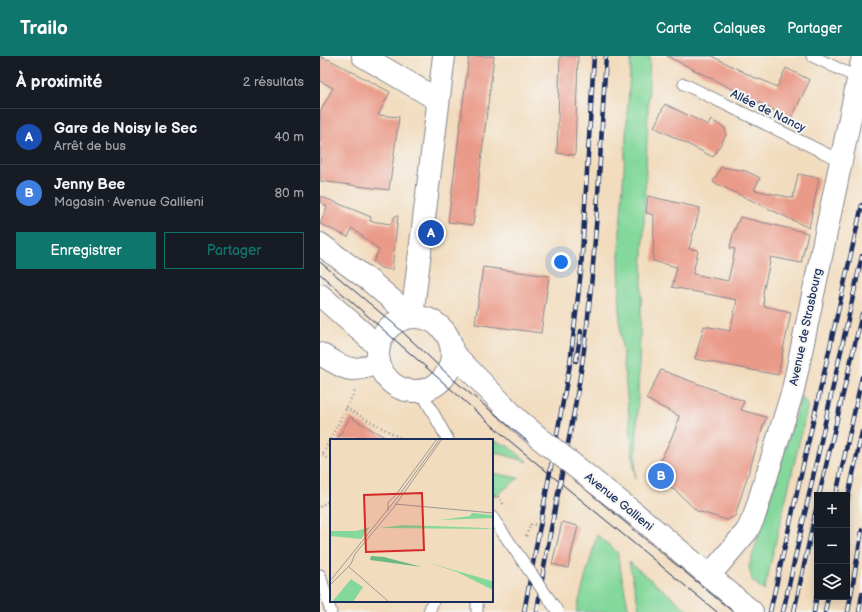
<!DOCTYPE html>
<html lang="fr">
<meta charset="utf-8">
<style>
:root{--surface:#171b24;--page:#242831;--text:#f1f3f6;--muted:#9ea1a6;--line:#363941;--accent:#0f766e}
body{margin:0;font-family:"Balsamiq Sans",sans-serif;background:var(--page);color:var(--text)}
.controls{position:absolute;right:12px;bottom:12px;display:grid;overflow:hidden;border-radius:0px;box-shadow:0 2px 10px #0003}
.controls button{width:36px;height:36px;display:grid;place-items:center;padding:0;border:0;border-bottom:1px solid var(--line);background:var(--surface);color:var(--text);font:20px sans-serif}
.you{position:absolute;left:241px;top:206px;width:14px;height:14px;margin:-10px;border:3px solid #fff;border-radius:50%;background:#1a73e8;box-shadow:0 0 0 6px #1a73e833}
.badge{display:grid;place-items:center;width:26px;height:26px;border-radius:50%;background:var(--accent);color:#fff;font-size:13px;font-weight:700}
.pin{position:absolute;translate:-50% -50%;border:2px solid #fff;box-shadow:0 1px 4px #0006}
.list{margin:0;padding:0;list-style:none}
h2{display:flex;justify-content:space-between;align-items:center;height:52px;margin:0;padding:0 16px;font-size:17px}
h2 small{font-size:13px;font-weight:400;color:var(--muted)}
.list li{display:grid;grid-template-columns:26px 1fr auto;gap:12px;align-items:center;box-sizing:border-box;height:56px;padding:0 16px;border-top:1px solid var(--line)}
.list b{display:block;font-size:15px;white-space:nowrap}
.list p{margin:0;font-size:13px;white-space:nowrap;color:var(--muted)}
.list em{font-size:13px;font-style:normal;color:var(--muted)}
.actions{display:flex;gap:8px;padding:12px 16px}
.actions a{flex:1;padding:9px 0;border:1px solid var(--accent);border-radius:0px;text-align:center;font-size:14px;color:var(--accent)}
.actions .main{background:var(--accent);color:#fff}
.icon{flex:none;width:22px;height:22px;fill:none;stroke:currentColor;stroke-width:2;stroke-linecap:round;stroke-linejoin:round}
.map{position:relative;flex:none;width:542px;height:556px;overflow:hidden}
header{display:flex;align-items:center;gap:24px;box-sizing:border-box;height:56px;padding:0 20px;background:var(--accent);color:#fff}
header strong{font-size:19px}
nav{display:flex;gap:22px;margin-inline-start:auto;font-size:14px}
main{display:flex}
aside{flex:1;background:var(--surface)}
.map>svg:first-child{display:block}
.green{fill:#84d89b;stroke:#50847c}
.building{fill:#ea9a88}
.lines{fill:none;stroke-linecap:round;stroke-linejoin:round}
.service-casing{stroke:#86868e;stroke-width:13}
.minor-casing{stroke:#86868e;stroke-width:24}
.tertiary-casing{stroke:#86868e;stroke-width:24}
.path{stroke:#86868e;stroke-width:2.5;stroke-dasharray:1 3;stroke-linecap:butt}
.service{stroke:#fff;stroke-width:11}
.minor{stroke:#fff;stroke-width:22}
.tertiary{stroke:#fff;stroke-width:22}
.tram{stroke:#1b2f5e;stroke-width:1}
.rail-casing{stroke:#1b2f5e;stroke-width:4.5}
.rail{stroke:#f6f6f2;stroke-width:3;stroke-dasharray:9;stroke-linecap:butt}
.service-bridge-casing{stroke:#86868e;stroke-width:13;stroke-linecap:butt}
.tertiary-bridge-casing{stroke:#86868e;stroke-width:24;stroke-linecap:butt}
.service-bridge{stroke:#fff;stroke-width:11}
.tertiary-bridge{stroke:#fff;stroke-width:22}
.labels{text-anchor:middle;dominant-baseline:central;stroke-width:4;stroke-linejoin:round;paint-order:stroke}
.street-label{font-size:12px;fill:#1b2f5e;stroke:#f6f6f2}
.inset-road{fill:none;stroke:#9c9798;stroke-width:1}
.view{fill:#d62828;fill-opacity:0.15;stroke:#d62828;stroke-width:2}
.inset-edge{fill:none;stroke:#1b2f5e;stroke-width:2}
</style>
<header>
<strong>Trailo</strong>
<nav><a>Carte</a><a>Calques</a><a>Partager</a></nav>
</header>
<main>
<aside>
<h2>À proximité<small>2 résultats</small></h2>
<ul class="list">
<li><span class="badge" style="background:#1a4fb4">A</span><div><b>Gare de Noisy le Sec</b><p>Arrêt de bus</p></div><em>40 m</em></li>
<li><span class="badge" style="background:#3f7fe0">B</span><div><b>Jenny Bee</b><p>Magasin · Avenue Gallieni</p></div><em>80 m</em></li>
</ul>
<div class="actions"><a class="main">Enregistrer</a><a>Partager</a></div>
</aside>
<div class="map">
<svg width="542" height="556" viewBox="0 0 542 556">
<rect width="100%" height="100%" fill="#f6f6f2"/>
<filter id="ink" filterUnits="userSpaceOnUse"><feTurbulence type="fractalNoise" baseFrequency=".025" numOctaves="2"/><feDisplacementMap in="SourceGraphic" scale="8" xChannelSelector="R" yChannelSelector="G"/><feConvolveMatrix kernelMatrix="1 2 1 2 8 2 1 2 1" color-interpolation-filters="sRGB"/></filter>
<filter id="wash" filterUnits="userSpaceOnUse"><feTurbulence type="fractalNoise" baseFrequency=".012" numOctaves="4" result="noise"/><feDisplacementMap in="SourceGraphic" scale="16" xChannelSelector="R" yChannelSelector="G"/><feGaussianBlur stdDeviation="0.9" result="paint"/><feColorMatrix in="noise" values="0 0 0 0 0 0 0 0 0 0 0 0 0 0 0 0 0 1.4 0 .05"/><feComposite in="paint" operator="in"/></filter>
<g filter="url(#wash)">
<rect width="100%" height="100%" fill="#f2dcbe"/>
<g class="green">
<polygon points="311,0 330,0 315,422 300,268 299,193"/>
<polygon points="481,340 488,349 444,535 432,524 429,511"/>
<polygon points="172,384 188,390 208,406 172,395"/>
<polygon points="172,417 199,422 175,440 172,436"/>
<polygon points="277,479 297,496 309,556 256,556"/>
<polygon points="309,506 370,556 320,556"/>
</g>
<g id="blocks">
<g class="building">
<polygon points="0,0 7,4 8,3 70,36 58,59 79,61 69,134 0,125 0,56 13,32 0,25"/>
<polygon points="149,0 174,0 153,169 128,166"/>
<polygon points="240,0 258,0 255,99 237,97"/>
<polygon points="347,0 392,0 439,24 440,23 457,31 466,12 490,24 471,63"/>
<polygon points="345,48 388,69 391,64 405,72 406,79 393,101 334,71"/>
<polygon points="401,111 426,115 440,122 434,134 473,142 478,118 499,122 489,172 393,126"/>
<polygon points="0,140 51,161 50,165 71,168 75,160 78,160 72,214 61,212 53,206 59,194 32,172 28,181 0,168 7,151 0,145"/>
<polygon points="328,140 380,152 369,193 378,194 373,218 408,225 415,193 410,192 413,178 420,161 488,177 481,207 451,201 443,236 444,250 471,256 458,319 375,303 384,270 410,275 417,244 352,231 357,211 333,205 334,159 326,157"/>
<polygon points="163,211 229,220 221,277 155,268"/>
<polygon points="341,314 424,345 421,354 446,361 415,460 407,464 377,455 356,435 332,422 355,374 359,360 326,343"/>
<polygon points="30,361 70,384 17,384"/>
<polygon points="242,466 258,470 248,512 232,508"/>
</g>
</g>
</g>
<g filter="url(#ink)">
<use href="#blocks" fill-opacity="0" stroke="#86868e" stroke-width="1"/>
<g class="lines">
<g class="service-casing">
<g id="service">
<polyline points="492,0 538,22"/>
<polyline points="364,28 521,105"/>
<polyline points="101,335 128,384"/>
<polyline points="172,461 188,484"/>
<polyline points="0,519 11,556"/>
<polyline points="109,556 113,545"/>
<polyline points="157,556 157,545"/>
</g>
</g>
<g class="minor-casing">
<g id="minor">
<polyline points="43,0 118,44"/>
<path d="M0 298C27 313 29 319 59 306"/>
<polyline points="389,520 427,475 434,461 473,334 542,5"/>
</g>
</g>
<g class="tertiary-casing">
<g id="tertiary">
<polyline points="0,188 50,225 92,261"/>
<polyline points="0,239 59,291"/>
<polyline points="92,261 124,0"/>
<circle cx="95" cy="298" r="37"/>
<polyline points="132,296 198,364 218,381"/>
<polyline points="323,464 432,556"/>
</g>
</g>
<g class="path">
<polyline points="26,352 84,384"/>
<polyline points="7,402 2,399 35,335"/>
<polyline points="172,443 177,439 184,449"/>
<polyline points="0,451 6,446 11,447"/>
<polyline points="206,480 211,468 236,472"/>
</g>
<use href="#service" class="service"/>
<use href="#minor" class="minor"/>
<use href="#tertiary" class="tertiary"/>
<g class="tram">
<polyline points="0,206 74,268 135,325 413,556"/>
<polyline points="0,218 191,386 397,556"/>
</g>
<g class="rail-casing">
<g id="rail">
<polyline points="256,305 261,275"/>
<polyline points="499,439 542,258"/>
<polyline points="516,439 542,321"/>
<polyline points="527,446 542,376"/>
<polyline points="204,556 250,308 261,215 274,0"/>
<path d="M217 556C229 465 254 377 265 286 277 191 280 95 286 0"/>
<polyline points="450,556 542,149"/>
<polyline points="463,556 542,200"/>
<polyline points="474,556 497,449"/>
<polyline points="494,556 497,538"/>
<polyline points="505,556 508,541"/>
<polyline points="528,556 542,474"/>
<polyline points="539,556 542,538"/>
</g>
</g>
<use href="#rail" class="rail"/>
<g class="service-bridge-casing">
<polyline id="service-bridge" points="188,484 238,556"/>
</g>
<g class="tertiary-bridge-casing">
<polyline id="tertiary-bridge" points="218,381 323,464"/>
</g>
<use href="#service-bridge" class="service-bridge"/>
<use href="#tertiary-bridge" class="tertiary-bridge"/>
</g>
</g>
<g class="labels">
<g class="street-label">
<text transform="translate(448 55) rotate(26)">Allée de Nancy</text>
<text transform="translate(486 271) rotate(-78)">Avenue de Strasbourg</text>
<text transform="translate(299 446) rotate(39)">Avenue Gallieni</text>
</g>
</g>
<g transform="translate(10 383)">
<rect width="163" height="163" fill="#f2dcbe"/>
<path d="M142 74 163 76V79L110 81 140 77ZM73 86 156 89 163 90 49 89ZM40 88 31 100 0 97V92H26ZM96 123 162 142 163 151 127 133ZM21 140 33 148 23 163H2Z" fill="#84d89b"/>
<path d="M41 117 54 118 92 128 40 121Z" fill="#6bb883"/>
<path class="inset-road" d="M65 65 163 74M58 72V63L65 57 107 0M18 127 59 163M0 142 67 59 110 0M0 146 21 125 25 115 64 68 112 0"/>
<path class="view" d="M92 54 94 111 36 113 34 56Z"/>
<rect width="163" height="163" class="inset-edge"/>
</g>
</svg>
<div class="controls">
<button>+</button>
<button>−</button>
<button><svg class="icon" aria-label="layers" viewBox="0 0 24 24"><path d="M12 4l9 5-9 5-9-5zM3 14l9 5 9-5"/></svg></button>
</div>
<div class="you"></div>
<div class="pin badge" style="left:111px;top:177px;background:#1a4fb4">A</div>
<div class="pin badge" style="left:341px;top:420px;background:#3f7fe0">B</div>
</div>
</main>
